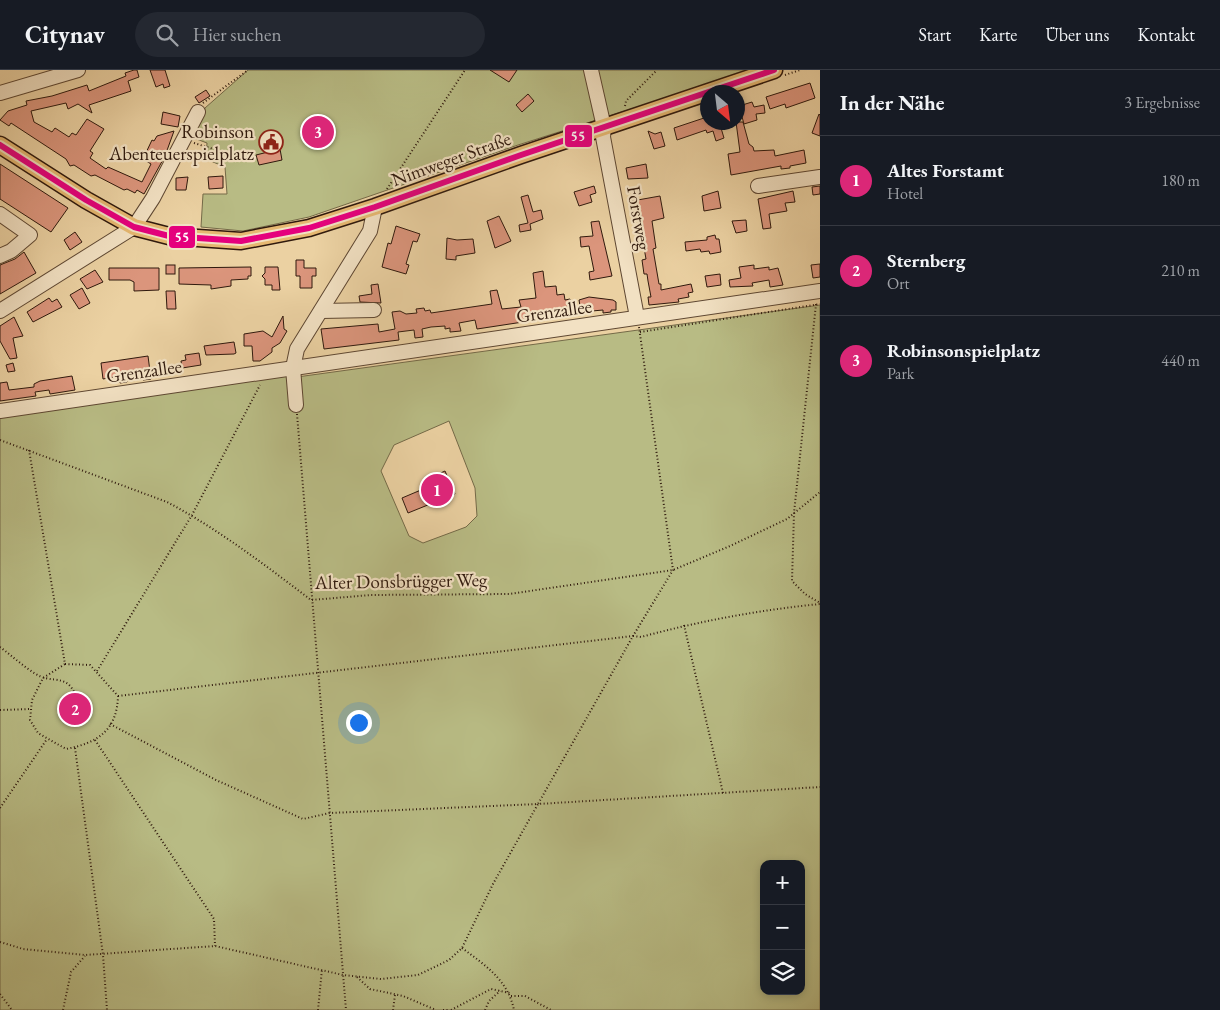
<!DOCTYPE html>
<html lang="de">
<meta charset="utf-8">
<style>
:root{--surface:#171b24;--page:#242831;--text:#f1f3f6;--muted:#9ea1a6;--line:#363941;--accent:#db2777}
body{margin:0;font-family:"EB Garamond",serif;background:var(--page);color:var(--text)}
.controls{position:absolute;right:15px;bottom:15px;display:grid;overflow:hidden;border-radius:10px;box-shadow:0 2px 8px #0003}
.controls button{width:45px;height:45px;display:grid;place-items:center;padding:0;border:0;border-bottom:1px solid var(--line);background:var(--surface);color:var(--text);font:25px sans-serif}
.compass{position:absolute;left:700px;top:15px;width:45px;height:45px;border-radius:50%;background:var(--surface);box-shadow:0 2px 8px #0003;rotate:152deg}
.you{position:absolute;left:358px;top:652px;width:18px;height:18px;margin:-12px;border:4px solid #fff;border-radius:50%;background:#1a73e8;box-shadow:0 0 0 8px #1a73e833}
.badge{display:grid;place-items:center;width:32px;height:32px;border-radius:50%;background:var(--accent);color:#fff;font-size:16px;font-weight:700}
.pin{position:absolute;translate:-50% -50%;border:2px solid #fff;box-shadow:0 1px 5px #0006}
.list{margin:0;padding:0;list-style:none}
h2{display:flex;justify-content:space-between;align-items:center;height:65px;margin:0;padding:0 20px;font-size:21px}
h2 small{font-size:16px;font-weight:400;color:var(--muted)}
.list li{display:grid;grid-template-columns:32px 1fr auto;gap:15px;align-items:center;box-sizing:border-box;height:90px;padding:0 20px;border-top:1px solid var(--line)}
.list b{display:block;font-size:19px;white-space:nowrap}
.list p{margin:0;font-size:16px;white-space:nowrap;color:var(--muted)}
.list em{font-size:16px;font-style:normal;color:var(--muted)}
.icon{flex:none;width:28px;height:28px;fill:none;stroke:currentColor;stroke-width:2;stroke-linecap:round;stroke-linejoin:round}
.map{position:relative;flex:none;width:820px;height:940px;overflow:hidden}
header{display:flex;align-items:center;gap:30px;box-sizing:border-box;height:70px;padding:0 25px;background:var(--surface);border-bottom:1px solid var(--line)}
header strong{font-size:24px}
nav{display:flex;gap:28px;margin-inline-start:auto;font-size:18px}
.search{width:350px;height:45px;background:var(--page);display:flex;align-items:center;gap:12px;box-sizing:border-box;padding:0 18px;border-radius:28px;color:var(--muted);font-size:19px}
main{display:flex}
aside{flex:1;background:var(--surface)}
.map>svg:first-child{display:block}
.green{fill:#b8bb84;stroke:#746a48;fill-rule:evenodd}
.building{fill:#db957c;stroke:#2f190d}
.lines{fill:none;stroke-linecap:round;stroke-linejoin:round}
.minor-casing{stroke:#5e4732;stroke-width:16}
.major-casing{stroke:#2f190d;stroke-width:19}
.path{stroke:#2f190d;stroke-width:2;stroke-dasharray:1 2.5;stroke-linecap:butt}
.minor{stroke:#f2e1c3;stroke-width:14}
.major{stroke:#e6b871;stroke-width:16}
.bus-1-casing{stroke:#f2e1c3;stroke-width:10}
.bus-1{stroke:#e5007d;stroke-width:6}
.labels{text-anchor:middle;dominant-baseline:central;stroke-width:4.5;stroke-linejoin:round;paint-order:stroke}
.poi-label{font-size:19px;fill:#2f190d;stroke:#f2e1c3;text-anchor:end}
.street-label{font-size:19px;fill:#2f190d;stroke:#f2e1c3}
.line-badge{stroke:#f2e1c3;stroke-width:2}
.badge-label{font-size:14px;text-anchor:middle;font-weight:bold;fill:#fff}
</style>
<header>
<strong>Citynav</strong>
<div class="search"><svg class="icon" aria-label="search" viewBox="0 0 24 24"><circle cx="10" cy="10" r="6"/><path d="M15 15l6 6"/></svg>Hier suchen</div>
<nav><a>Start</a><a>Karte</a><a>Über uns</a><a>Kontakt</a></nav>
</header>
<main>
<div class="map">
<svg width="820" height="940" viewBox="0 0 820 940">
<rect width="100%" height="100%" fill="#ebd1a2"/>
<filter id="stains"><feTurbulence type="fractalNoise" baseFrequency=".004" numOctaves="4"/><feColorMatrix values="0 0 0 0 .2 0 0 0 0 .09 0 0 0 0 .02 0 0 0 .5 -.17"/></filter>
<radialGradient id="worn" r=".72"><stop offset=".6" stop-color="#630" stop-opacity="0"/><stop offset="1" stop-color="#630" stop-opacity=".3"/></radialGradient>
<g class="green">
<polygon points="248,0 754,0 518,75 309,147 243,161 201,157 203,124 227,124 225,97 206,89 207,73 191,67 205,38"/>
<path d="M820 235V940H0V346L267 302 297 307ZM449 351 475 418 477 446 466 457 423 473 409 466 381 401 394 375ZM764 794H801V921H764Z"/>
</g>
<g class="building">
<polygon points="134,0 137,0 139,7 128,11 131,21 89,35 92,43 78,34 68,39 66,33 31,41 34,52 52,62 55,58 69,67 72,63 76,65 87,49 104,59 90,81 93,83 90,88 106,99 108,97 142,112 151,94 143,89 152,70 154,71 157,66 174,61 165,86 144,124 137,120 135,123 127,119 124,120 95,105 91,106 74,95 70,96 66,89 11,53 9,56 0,50 8,41 27,35 26,31 52,26 87,15 89,21 126,6 125,3"/>
<polygon points="150,0 165,0 170,16 164,18 163,14 156,17"/>
<polygon points="490,0 517,0 509,12"/>
<polygon points="810,13 815,28 786,38 785,34 770,39 766,27"/>
<polygon points="206,20 210,26 199,33 195,27"/>
<polygon points="528,24 534,31 522,42 516,35"/>
<polygon points="752,32 754,37 764,35 765,43 756,44 757,50 744,54 739,36"/>
<polygon points="163,42 180,46 178,57 161,54"/>
<polygon points="819,44 820,45 820,66 812,63"/>
<polygon points="707,47 708,52 733,52 721,58 724,68 716,71 713,61 707,63 706,60 677,70 674,58"/>
<polygon points="736,52 743,52 749,74 753,77 754,81 774,80 775,86 804,80 806,93 790,96 790,98 781,99 781,96 731,105 728,84 740,82"/>
<polygon points="648,61 655,64 661,62 665,76 654,79"/>
<polygon points="280,79 282,90 259,95 256,85"/>
<polygon points="0,94 68,138 51,162 0,129"/>
<polygon points="646,94 648,108 628,109 626,98"/>
<polygon points="223,106 223,118 209,119 208,107"/>
<polygon points="188,107 186,120 176,120 176,108"/>
<polygon points="594,116 596,123 590,125 592,132 579,136 574,122"/>
<polygon points="820,116 820,124 813,125 812,117"/>
<polygon points="718,121 721,138 704,141 702,126"/>
<polygon points="793,121 795,132 785,133 787,141 769,144 771,158 763,159 758,129"/>
<polygon points="528,125 533,142 541,140 543,149 530,154 531,160 520,162 519,155 528,153 521,127"/>
<polygon points="660,126 664,148 652,151 656,178 653,179 659,214 661,214 661,220 691,214 693,222 688,223 689,227 678,229 679,232 649,235 648,227 651,227 648,211 647,204 644,204 642,190 646,189 642,166 643,157 641,144 634,145 632,131"/>
<polygon points="499,146 511,171 495,178 487,151"/>
<polygon points="746,150 747,161 736,163 732,151"/>
<polygon points="599,151 612,206 590,210 589,202 594,201 589,176 581,177 580,167 593,166 591,152"/>
<polygon points="396,156 420,164 417,172 413,171 406,194 409,195 406,204 382,197 388,173 391,174"/>
<polygon points="75,162 82,172 70,180 64,170"/>
<polygon points="715,165 716,169 719,169 721,182 710,184 709,181 701,182 700,179 686,181 685,172 707,170 707,167"/>
<polygon points="447,168 457,170 473,169 475,183 456,186 456,190 446,189"/>
<polygon points="24,182 36,203 0,224 0,195 15,189"/>
<polygon points="296,190 304,190 304,198 316,198 316,206 312,206 312,218 300,218 300,206 296,206"/>
<polygon points="820,194 820,207 813,208 811,195"/>
<rect x="166" y="195" width="9" height="9"/>
<polygon points="754,195 754,199 769,197 769,200 778,198 783,215 770,217 769,210 752,213 753,216 730,217 729,210 741,208 739,197"/>
<polygon points="251,197 251,206 248,206 248,209 231,210 231,216 211,219 211,215 179,214 179,198"/>
<polygon points="265,197 278,197 280,220 272,220 272,215 265,215 265,209 262,206 265,203"/>
<polygon points="109,198 159,198 159,220 134,221 134,212 130,210 109,210"/>
<polygon points="95,200 103,212 87,219 80,209"/>
<polygon points="543,201 545,217 556,216 557,225 564,224 565,230 570,229 572,236 553,239 554,246 523,250 523,252 477,259 475,250 459,253 461,261 450,262 450,258 445,259 445,256 431,257 422,259 423,267 415,268 414,260 398,262 399,270 324,279 321,259 378,254 379,262 395,259 392,242 400,241 406,244 417,243 416,239 424,238 425,241 430,240 431,243 492,234 490,221 497,220 502,239 521,237 519,230 536,228 533,203"/>
<polygon points="720,204 721,215 707,217 705,206"/>
<polygon points="378,214 381,233 360,232 359,226 372,224 371,215"/>
<polygon points="82,218 90,233 79,239 70,225"/>
<polygon points="166,221 175,221 176,239 167,239"/>
<polygon points="589,227 613,230 616,232 616,240 611,240 611,242 603,243 603,240 581,242 579,230"/>
<polygon points="49,228 52,232 57,229 62,237 33,252 27,242"/>
<polygon points="283,246 284,259 287,261 280,273 272,278 272,282 260,291 253,291 252,276 244,276 244,264 263,261 272,267"/>
<polygon points="14,247 23,266 13,268 17,288 10,289 0,271 0,256"/>
<polygon points="234,272 236,283 234,284 206,285 204,276"/>
<polygon points="199,283 201,295 182,298 181,291 186,290 185,285"/>
<polygon points="148,286 151,309 143,310 142,303 126,305 127,312 120,313 119,306 103,309 101,293"/>
<polygon points="13,293 15,301 8,302 6,295"/>
<polygon points="72,306 75,320 50,324 49,320 35,322 36,326 0,331 0,313 7,312 9,320 34,317 34,314 40,311"/>
<polygon points="445,401 455,424 408,443 402,428 428,417 425,410"/>
</g>
<g class="lines">
<g class="minor-casing">
<g id="minor">
<polyline points="591,0 604,57 603,67 637,247"/>
<polyline points="0,23 78,0"/>
<polyline points="758,116 820,107"/>
<polyline points="0,144 30,165 11,181 0,186"/>
<polyline points="0,241 134,157 153,128 198,42"/>
<polyline points="321,241 374,240"/>
<polyline points="296,335 293,298 297,279 370,161 375,137"/>
<polyline points="0,341 820,221"/>
</g>
</g>
<g class="major-casing">
<polyline id="major" points="0,75 86,130 134,157 169,166 241,171 309,158 375,137 521,85 774,0"/>
</g>
<g class="path">
<polyline points="785,5 800,0"/>
<polyline points="203,33 248,0"/>
<polyline points="625,36 626,31 657,0"/>
<polyline points="194,73 226,83"/>
<polyline points="387,119 465,0"/>
<polyline points="816,234 794,443 792,511 805,524 820,533"/>
<polyline points="640,262 820,234"/>
<polyline points="297,344 346,940"/>
<path d="M0 370 167 432C218 459 265 495 311 530L371 525 509 524 673 500 730 476 787 449 820 422"/>
<polyline points="29,380 65,594"/>
<polyline points="684,555 723,723"/>
<path d="M0 577C11 585 34 606 45 608 58 611 67 608 74 622L70 639"/>
<path d="M65 594 90 595 118 626C117 661 97 673 66 679L38 663 30 650 32 630 43 608Z"/>
<polyline points="97,601 192,445 260,315"/>
<polyline points="118,626 633,566 673,500 639,257"/>
<polyline points="0,640 31,639"/>
<path d="M110 654 216 710 303 749 330 743 538 734 633 566 641 567C700 551 759 540 820 534"/>
<polyline points="95,670 214,849 215,876"/>
<polyline points="75,678 103,885 107,940"/>
<polyline points="0,738 47,669"/>
<polyline points="0,872 23,879 85,885 215,876 343,905 381,909 418,905 449,890 462,878 493,814 538,734 820,717"/>
<path d="M462 878C485 895 508 910 514 940"/>
<polyline points="357,907 370,919 403,926 436,940"/>
<polyline points="0,924 12,940"/>
<polyline points="511,926 525,926 551,940"/>
<polyline points="63,940 71,902 85,886"/>
<polyline points="318,940 322,899"/>
<polyline points="393,940 395,925"/>
<polyline points="443,940 450,940"/>
<polyline points="451,940 491,919 510,923"/>
<polyline points="485,940 489,931 500,921"/>
</g>
<use href="#minor" class="minor"/>
<use href="#major" class="major"/>
<g class="bus-1-casing">
<polyline id="bus-1" points="0,75 86,130 134,157 169,166 241,171 309,158 375,137 521,85 774,0"/>
</g>
<use href="#bus-1" class="bus-1"/>
</g>
<defs>
<g id="civic-ring" transform="scale(1.25)"><circle r="9.5" fill="#f2e1c3" stroke="#8f2418" stroke-width="1.5"/><path d="M-.6-6.5H3V-4.5H.6V-3L4-1V1h2V6H-6V1h2V-1L-.6-3ZM-1.2 2.5V6h2.4V2.5Z" fill="#8f2418"/></g>
</defs>
<g fill-rule="evenodd">
<use href="#civic-ring" x="271" y="72"/>
</g>
<g class="labels">
<g class="poi-label">
<text x="254" y="61">Robinson<tspan x="254" dy="22">Abenteuerspielplatz</tspan></text>
</g>
<g class="street-label">
<text transform="translate(451 89) rotate(-20)">Nimweger Straße</text>
<text transform="translate(639 148) rotate(80)">Forstweg</text>
<text transform="translate(554 241) rotate(-8)">Grenzallee</text>
<text transform="translate(144 301) rotate(-8)">Grenzallee</text>
<text transform="translate(401 511) rotate(-1)">Alter Donsbrügger Weg</text>
</g>
</g>
<g class="line-badge">
<rect x="564" y="54" width="29" height="24" rx="5" fill="#e5007d"/>
<rect x="168" y="155" width="28" height="24" rx="5" fill="#e5007d"/>
</g>
<g class="badge-label">
<text x="578" y="71">55</text>
<text x="182" y="172">55</text>
</g>
<rect width="100%" height="100%" filter="url(#stains)"/>
<rect width="100%" height="100%" fill="url(#worn)"/>
</svg>
<div class="controls">
<button>+</button>
<button>−</button>
<button><svg class="icon" aria-label="layers" viewBox="0 0 24 24"><path d="M12 4l9 5-9 5-9-5zM3 14l9 5 9-5"/></svg></button>
</div>
<svg class="compass" viewBox="-18 -18 36 36"><path d="M0-13l5 13h-10z" fill="#e53935"/><path d="M0 13l5-13h-10z" fill="#9ea1a6"/></svg>
<div class="you"></div>
<div class="pin badge" style="left:437px;top:420px">1</div>
<div class="pin badge" style="left:75px;top:639px">2</div>
<div class="pin badge" style="left:318px;top:62px">3</div>
</div>
<aside>
<h2>In der Nähe<small>3 Ergebnisse</small></h2>
<ul class="list">
<li><span class="badge">1</span><div><b>Altes Forstamt</b><p>Hotel</p></div><em>180 m</em></li>
<li><span class="badge">2</span><div><b>Sternberg</b><p>Ort</p></div><em>210 m</em></li>
<li><span class="badge">3</span><div><b>Robinsonspielplatz</b><p>Park</p></div><em>440 m</em></li>
</ul>
</aside>
</main>
